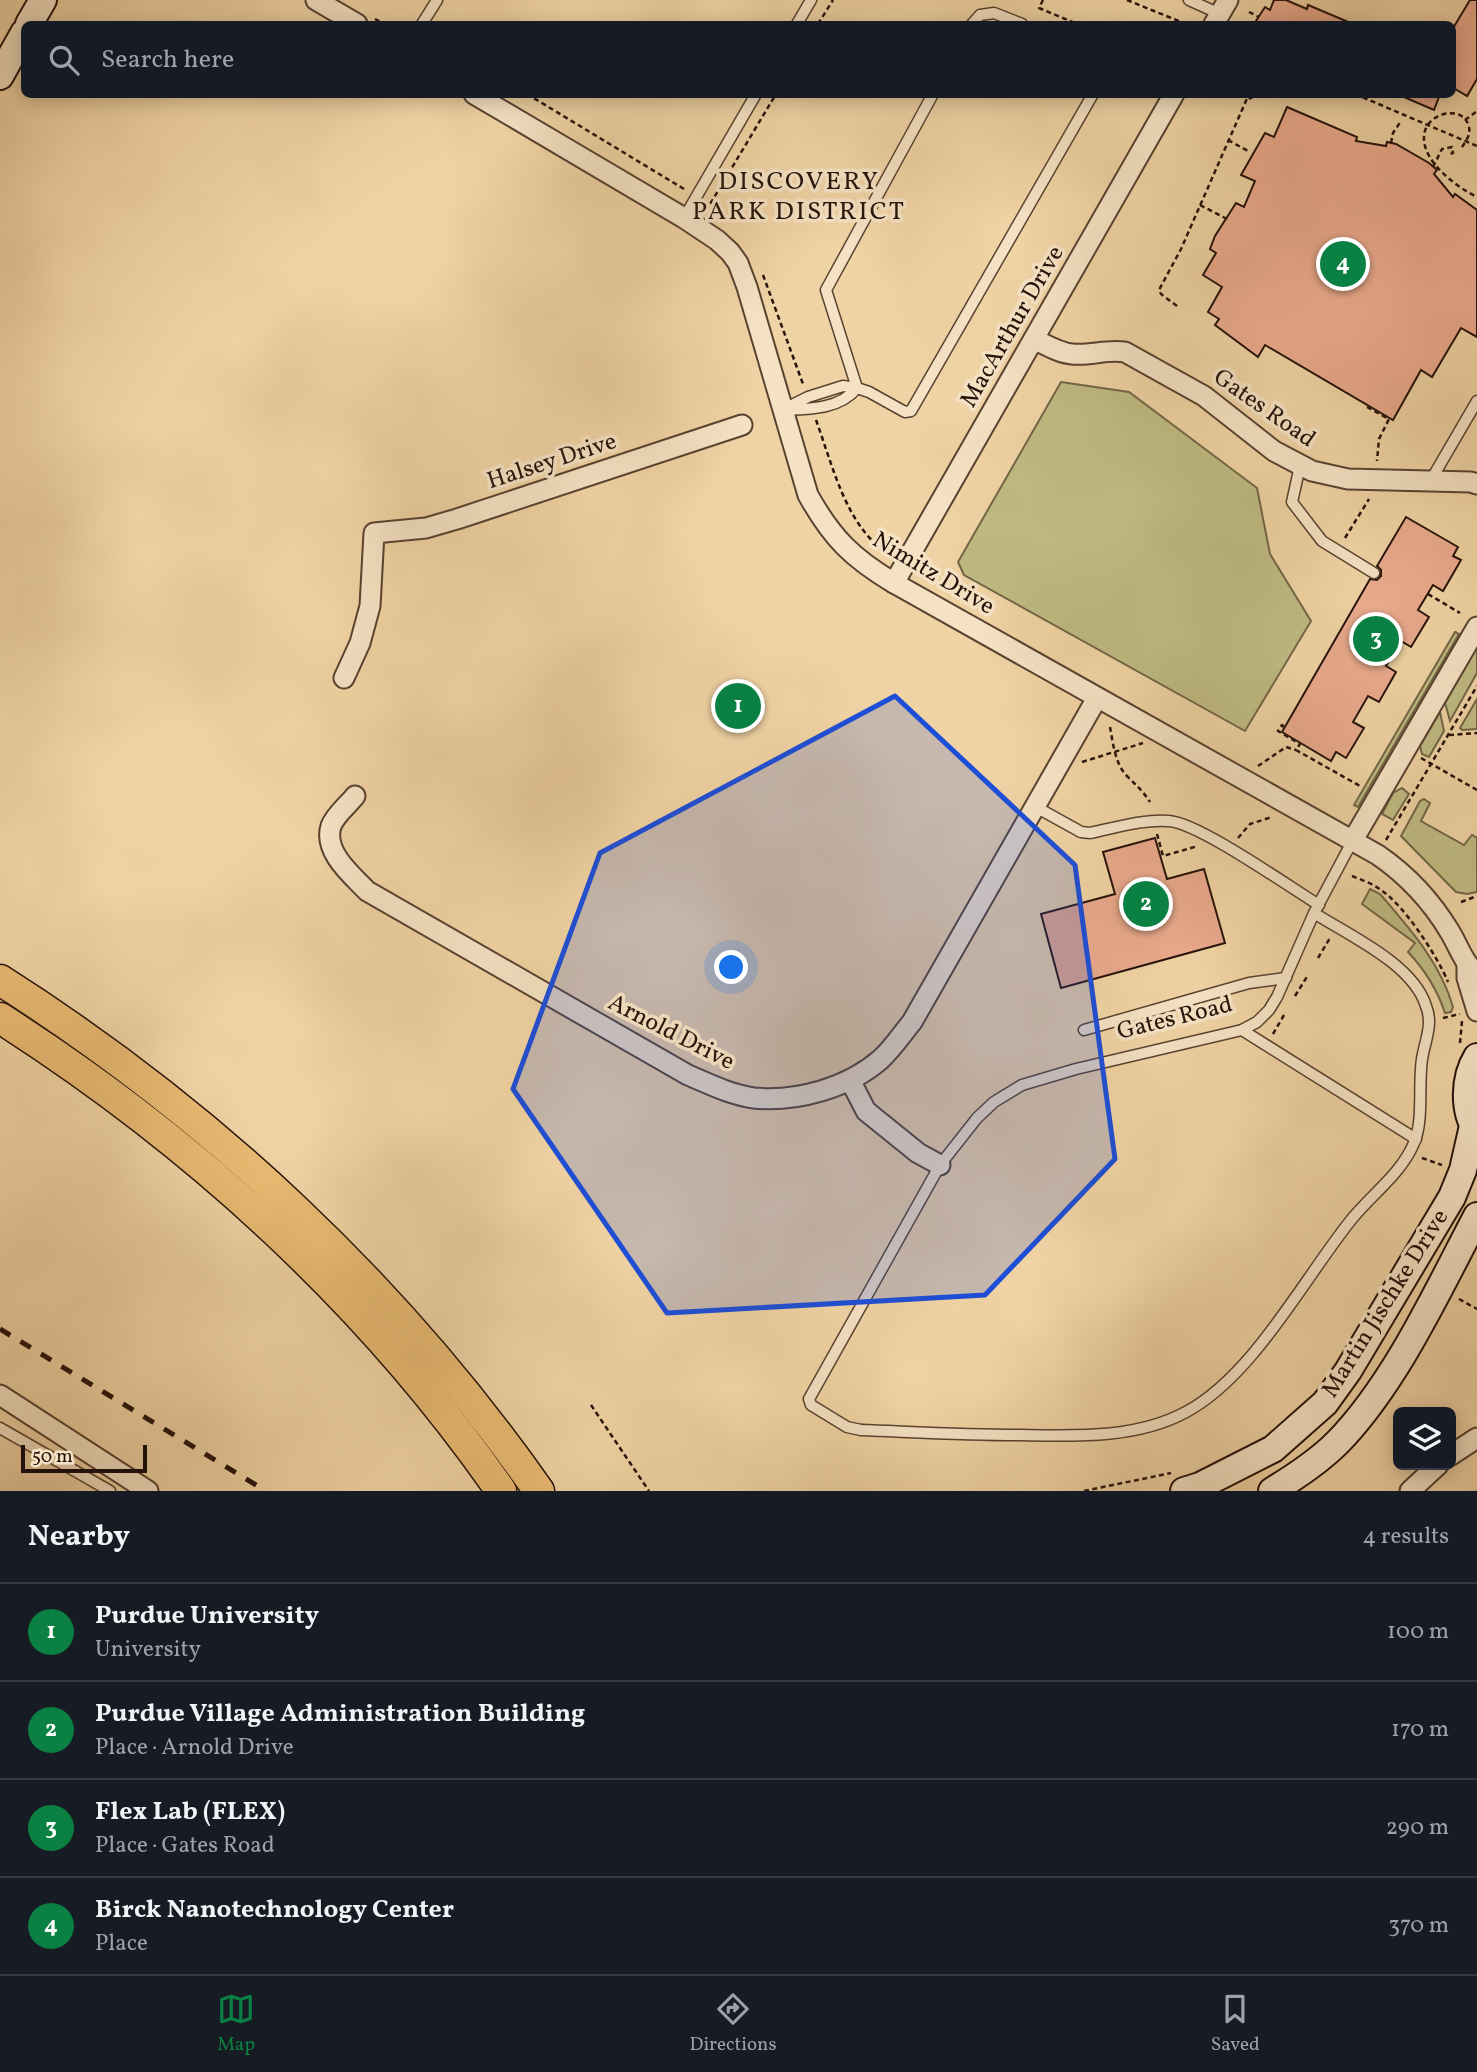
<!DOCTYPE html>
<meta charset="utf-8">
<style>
:root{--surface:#171b24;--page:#20242c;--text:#f1f3f6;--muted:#9ea1a6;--line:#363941;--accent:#0b8043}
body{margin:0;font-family:Vollkorn,serif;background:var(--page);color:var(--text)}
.controls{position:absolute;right:21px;bottom:21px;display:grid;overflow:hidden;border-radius:10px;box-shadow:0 4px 18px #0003}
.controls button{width:63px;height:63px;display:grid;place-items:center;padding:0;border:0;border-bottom:2px solid var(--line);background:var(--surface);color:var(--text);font:35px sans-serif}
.scale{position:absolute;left:21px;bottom:18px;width:126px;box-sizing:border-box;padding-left:7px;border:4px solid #25120a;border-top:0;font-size:19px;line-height:24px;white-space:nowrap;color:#25120a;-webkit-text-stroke:5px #f5e2c4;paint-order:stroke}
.you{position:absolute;left:732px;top:968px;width:24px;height:24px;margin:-18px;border:5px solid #fff;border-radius:50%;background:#1a73e8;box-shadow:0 0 0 10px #1a73e833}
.badge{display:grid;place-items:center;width:46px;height:46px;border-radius:50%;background:var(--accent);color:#fff;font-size:23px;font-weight:700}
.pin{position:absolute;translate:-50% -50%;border:4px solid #fff;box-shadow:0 2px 7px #0006}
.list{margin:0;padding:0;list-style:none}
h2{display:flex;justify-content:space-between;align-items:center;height:91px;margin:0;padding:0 28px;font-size:30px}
h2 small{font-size:23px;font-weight:400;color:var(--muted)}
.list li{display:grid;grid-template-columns:46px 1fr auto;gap:21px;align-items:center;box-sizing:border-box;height:98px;padding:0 28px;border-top:2px solid var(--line)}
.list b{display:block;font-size:26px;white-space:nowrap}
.list p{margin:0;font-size:23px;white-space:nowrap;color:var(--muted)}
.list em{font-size:23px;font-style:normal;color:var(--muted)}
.icon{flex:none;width:38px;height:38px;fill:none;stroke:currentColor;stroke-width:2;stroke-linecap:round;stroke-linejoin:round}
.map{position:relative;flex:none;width:1477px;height:1491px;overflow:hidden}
.search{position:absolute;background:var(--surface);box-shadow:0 4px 18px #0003;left:21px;right:21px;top:21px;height:77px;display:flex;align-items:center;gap:18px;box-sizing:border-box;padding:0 24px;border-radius:10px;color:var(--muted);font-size:26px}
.sheet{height:483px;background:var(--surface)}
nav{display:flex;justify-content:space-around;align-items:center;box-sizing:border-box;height:98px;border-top:2px solid var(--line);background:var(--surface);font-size:19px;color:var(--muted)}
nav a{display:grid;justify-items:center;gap:4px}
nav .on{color:var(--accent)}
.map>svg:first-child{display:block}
.green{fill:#bfbb82;stroke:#726646;stroke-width:2}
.building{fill:#eaaa8d;stroke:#25120a;stroke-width:2}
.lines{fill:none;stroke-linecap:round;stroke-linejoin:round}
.lane-casing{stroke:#584230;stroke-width:13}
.street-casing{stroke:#584230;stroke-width:23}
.secondary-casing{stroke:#25120a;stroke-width:30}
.primary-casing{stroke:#25120a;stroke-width:33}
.path{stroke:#25120a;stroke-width:2.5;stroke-dasharray:5 3.5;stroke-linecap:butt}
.lane{stroke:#f5e2c4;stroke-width:10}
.street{stroke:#f5e2c4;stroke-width:19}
.secondary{stroke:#f5e2c4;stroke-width:26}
.primary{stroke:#e8ba72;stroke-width:30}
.rail{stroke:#25120a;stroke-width:5;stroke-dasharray:12 12;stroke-linecap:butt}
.marked{fill:#1d4ed8;fill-opacity:0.2;stroke:#1d4ed8;stroke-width:5;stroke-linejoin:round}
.labels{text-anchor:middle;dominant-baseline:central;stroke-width:7;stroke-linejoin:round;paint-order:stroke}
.street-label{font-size:24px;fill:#25120a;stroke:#f5e2c4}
.neighbourhood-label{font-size:26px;letter-spacing:2px;fill:#25120a;stroke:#f5e2c4}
</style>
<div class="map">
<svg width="1477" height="1491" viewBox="0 0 1477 1491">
<rect width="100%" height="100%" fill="#f0d3a4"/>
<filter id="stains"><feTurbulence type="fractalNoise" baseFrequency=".00286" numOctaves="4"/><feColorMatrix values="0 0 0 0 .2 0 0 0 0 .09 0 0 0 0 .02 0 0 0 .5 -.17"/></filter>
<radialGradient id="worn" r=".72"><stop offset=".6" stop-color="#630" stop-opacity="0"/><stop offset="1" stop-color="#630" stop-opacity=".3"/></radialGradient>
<g class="green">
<polygon points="1061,382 1129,392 1257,488 1270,554 1311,621 1245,731 964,575 958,562"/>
<polygon points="1455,632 1459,634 1358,807 1354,805"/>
<polygon points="1477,647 1477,673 1450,721 1445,703"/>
<polygon points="1477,699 1477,729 1462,730 1460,728"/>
<polygon points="1440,712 1444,731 1429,757 1422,754 1420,746"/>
<polygon points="1402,788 1409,794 1393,820 1382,814 1393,793"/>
<polygon points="1424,799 1430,803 1421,821 1464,845 1472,835 1477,838 1477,892 1467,894 1456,892 1401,836 1420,801"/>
<path d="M1370 889 1380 894C1410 929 1440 962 1453 1007L1451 1012 1445 1013C1437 989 1426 971 1408 952L1415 943 1362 904Z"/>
</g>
<g class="building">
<polygon points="1274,0 1286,0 1307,9 1308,5 1353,24 1254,24 1265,7 1270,10"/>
<polygon points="1470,0 1477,0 1477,79 1467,96 1452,87 1452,30"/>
<polygon points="1397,94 1440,94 1434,110"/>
<polygon points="1287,107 1357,137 1356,141 1386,146 1387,142 1396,144 1429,163 1437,170 1434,174 1453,197 1455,194 1477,210 1477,337 1461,328 1432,377 1421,370 1393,420 1265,345 1258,357 1215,325 1219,319 1208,312 1222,287 1203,275 1216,253 1210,249 1215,236 1236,203 1244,207 1255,181 1241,175 1265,133 1274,137"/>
<polygon points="1406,517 1458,547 1453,556 1461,560 1443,591 1433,585 1418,610 1429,617 1411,647 1401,641 1386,666 1396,672 1379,702 1368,696 1353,722 1364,728 1346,758 1336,752 1331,761 1282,732 1370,579 1377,580 1381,576 1381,570 1377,566"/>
<polygon points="1155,838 1167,879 1204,869 1225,943 1061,988 1041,914 1115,894 1103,852"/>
</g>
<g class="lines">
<g class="lane-casing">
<g id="lane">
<polyline points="1189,0 1220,14"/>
<polyline points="422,24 437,0"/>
<polyline points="797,24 811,0"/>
<polyline points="972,24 980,15 994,13 1022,24"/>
<polyline points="933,94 826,290 857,388 869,392 905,412 911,411 1093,94"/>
<polyline points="684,218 756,94"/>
<path d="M843 386 857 388C839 410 808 409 782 410L808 397Z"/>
<polyline points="1300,466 1292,502 1322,541 1374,573"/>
<polyline points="1431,480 1477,401"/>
<path d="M1034 806 1081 832 1090 833C1115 828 1143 819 1169 821 1199 823 1288 886 1319 905"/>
<path d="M1314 913C1350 936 1413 964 1426 1006 1428 1011 1429 1017 1429 1022 1429 1034 1424 1046 1422 1059 1418 1084 1424 1120 1414 1143 1401 1174 1372 1194 1351 1220 1303 1280 1253 1376 1186 1412 1136 1439 1075 1436 1020 1435 966 1435 914 1432 861 1430L847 1427 811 1405 809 1399 940 1165 977 1118 994 1102 1022 1085 1076 1069 1242 1030 1257 1022 1269 1010 1277 997 1314 913 1353 840"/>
<polyline points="1084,1030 1249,983 1286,978"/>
<polyline points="1242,1030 1416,1139"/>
<polyline points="0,1428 110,1491"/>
</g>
</g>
<g class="street-casing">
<g id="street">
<polyline points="316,0 357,24"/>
<polyline points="1214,24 1228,0"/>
<path d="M474 94 684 218 717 240 730 252 738 263 747 287 808 495C832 538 852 558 894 583L1378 855C1407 875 1432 902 1450 932 1459 947 1463 962 1477 974"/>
<path d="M1034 339C1046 345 1059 353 1072 354 1090 356 1107 349 1125 352L1204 396 1274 451 1312 471 1348 479 1471 482 1477 484"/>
<polyline points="894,583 1174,94"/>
<polyline points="344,678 360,643 370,606 374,533 426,528 457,519 742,425"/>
<path d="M355 796C348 805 335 815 331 826 323 852 352 875 367 891L688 1075C709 1084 731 1095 754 1098 797 1102 848 1088 881 1059 893 1048 902 1034 912 1022L1097 698"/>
<polyline points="1353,840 1477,627"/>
<polyline points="1467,965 1467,978 1477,1011"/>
<polyline points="850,1080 866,1111 918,1153 940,1165"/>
<polyline points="0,1395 148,1491"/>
<polyline points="1451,1455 1477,1438"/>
<polyline points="1410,1491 1438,1465"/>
</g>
</g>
<g class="secondary-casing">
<g id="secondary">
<polyline points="29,24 43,0"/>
<polyline points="0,76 24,33"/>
<path d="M1477 1057C1464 1078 1463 1111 1477 1131"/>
<polyline points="1184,1491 1200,1486 1273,1449 1325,1403 1348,1371 1452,1197 1463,1170 1473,1126"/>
<path d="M1272 1491C1295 1477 1318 1462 1337 1443 1395 1384 1438 1290 1477 1216"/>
</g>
</g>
<g class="primary-casing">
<g id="primary">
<path d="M0 980C211 1114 395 1286 539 1491"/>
<path d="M0 1018C194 1142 369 1301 501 1491"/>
</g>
</g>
<g class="path">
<polyline points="1043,0 1039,8 1077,24"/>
<polyline points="1127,0 1186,24"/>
<polyline points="1249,12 1259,17"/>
<polyline points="375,19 384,24"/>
<polyline points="818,24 833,0"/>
<polyline points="527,94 684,189"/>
<polyline points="1355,94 1477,146"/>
<polyline points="1249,99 1258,94"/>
<polyline points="1465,120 1477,111"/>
<polyline points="1228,140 1248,151"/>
<polyline points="1391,143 1393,133 1401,121"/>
<path d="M1462 147C1466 141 1471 134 1469 127 1464 106 1434 111 1426 128 1414 156 1456 187 1477 197"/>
<polyline points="1433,167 1442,149 1452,147 1453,153 1450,154 1449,152"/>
<polyline points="1200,205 1227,219"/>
<polyline points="706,211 776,94"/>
<polyline points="763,275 803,384"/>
<polyline points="1177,306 1161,294 1159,290 1181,249 1249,94"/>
<polyline points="1367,407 1389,419 1379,439 1377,461"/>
<path d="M816 420C833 466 846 528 890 555"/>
<polyline points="1345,538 1369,499"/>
<polyline points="1428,594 1460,613"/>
<path d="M1110 727C1113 743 1115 764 1127 776 1136 785 1143 791 1150 802"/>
<polyline points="1284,727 1282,725 1278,731 1300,744 1296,750 1360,786"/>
<polyline points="1449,735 1477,733"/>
<polyline points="1421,758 1477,790"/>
<polyline points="1082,762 1143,743"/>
<polyline points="1258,766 1286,747 1296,750"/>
<polyline points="1157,834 1163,856 1198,846"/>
<polyline points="1238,838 1250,824 1272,817"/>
<polyline points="1386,840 1477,686"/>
<path d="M1352 876C1362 880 1373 884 1381 890 1404 905 1438 957 1448 982"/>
<polyline points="1461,902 1477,896"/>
<polyline points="1318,958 1330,938"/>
<polyline points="1295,996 1308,975"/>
<polyline points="1443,1018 1460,1014"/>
<polyline points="1273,1034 1284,1015"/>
<polyline points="1460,1043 1462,1021"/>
<polyline points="1422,1158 1442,1165"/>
<polyline points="1459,1299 1477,1309"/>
<polyline points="591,1405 649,1491"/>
<polyline points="1084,1491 1171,1473"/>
</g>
<use href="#lane" class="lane"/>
<use href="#street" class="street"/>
<use href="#secondary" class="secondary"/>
<use href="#primary" class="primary"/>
<polyline class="rail" points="0,1329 266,1491"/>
</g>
<path class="marked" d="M895 696 1075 865 1115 1159 985 1295 667 1313 513 1089 600 853Z"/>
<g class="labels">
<g class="street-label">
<text transform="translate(1013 327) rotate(-60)">MacArthur Drive</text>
<text transform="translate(1264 409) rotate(35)">Gates Road</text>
<text transform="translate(552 462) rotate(-18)">Halsey Drive</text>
<text transform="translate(933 574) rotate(31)">Nimitz Drive</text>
<text transform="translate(1175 1019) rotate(-14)">Gates Road</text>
<text transform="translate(671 1033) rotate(27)">Arnold Drive</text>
<text transform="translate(1386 1304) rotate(-58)">Martin Jischke Drive</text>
</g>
<g class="neighbourhood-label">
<text x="799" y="182">DISCOVERY<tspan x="799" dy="30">PARK DISTRICT</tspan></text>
</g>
</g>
<rect width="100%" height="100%" filter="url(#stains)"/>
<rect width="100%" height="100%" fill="url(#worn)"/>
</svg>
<div class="controls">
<button><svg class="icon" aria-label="layers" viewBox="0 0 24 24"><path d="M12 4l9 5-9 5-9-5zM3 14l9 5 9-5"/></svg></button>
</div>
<div class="scale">50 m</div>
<div class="you"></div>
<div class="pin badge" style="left:738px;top:706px">1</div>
<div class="pin badge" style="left:1146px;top:904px">2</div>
<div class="pin badge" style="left:1376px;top:639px">3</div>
<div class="pin badge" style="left:1343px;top:264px">4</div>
<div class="search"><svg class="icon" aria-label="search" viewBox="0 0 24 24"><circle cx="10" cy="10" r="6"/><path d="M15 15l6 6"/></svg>Search here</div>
</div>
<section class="sheet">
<h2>Nearby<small>4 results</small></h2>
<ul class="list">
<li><span class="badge">1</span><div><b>Purdue University</b><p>University</p></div><em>100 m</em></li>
<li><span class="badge">2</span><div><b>Purdue Village Administration Building</b><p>Place · Arnold Drive</p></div><em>170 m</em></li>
<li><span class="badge">3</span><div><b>Flex Lab (FLEX)</b><p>Place · Gates Road</p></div><em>290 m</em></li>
<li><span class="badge">4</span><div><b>Birck Nanotechnology Center</b><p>Place</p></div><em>370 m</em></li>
</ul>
</section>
<nav>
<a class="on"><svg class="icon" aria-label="map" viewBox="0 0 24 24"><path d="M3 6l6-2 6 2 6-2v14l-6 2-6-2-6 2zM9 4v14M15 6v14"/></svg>Map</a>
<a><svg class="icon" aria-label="directions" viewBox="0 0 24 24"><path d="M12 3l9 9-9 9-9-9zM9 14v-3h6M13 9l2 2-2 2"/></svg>Directions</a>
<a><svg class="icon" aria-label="saved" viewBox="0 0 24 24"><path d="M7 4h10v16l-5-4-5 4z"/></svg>Saved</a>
</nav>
